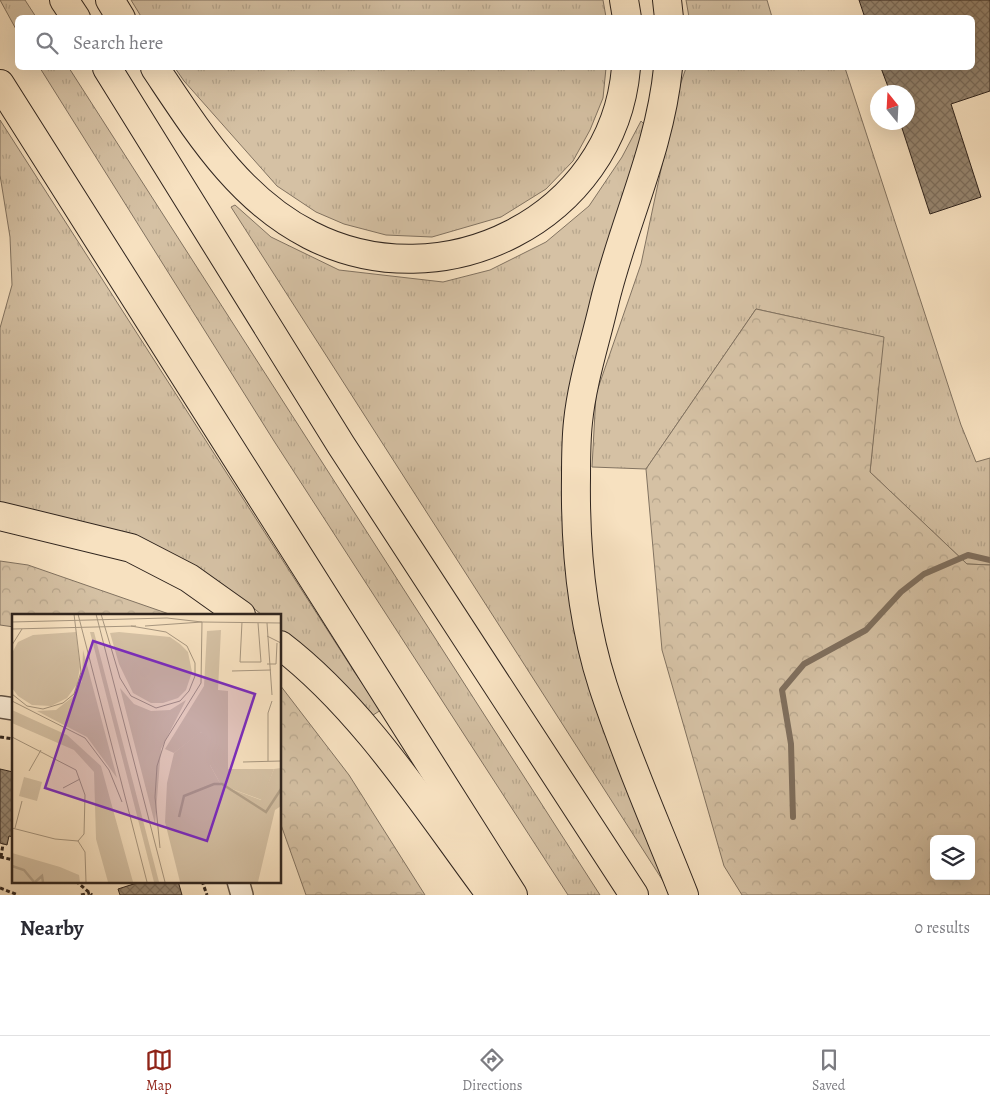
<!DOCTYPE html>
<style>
:root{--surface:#fff;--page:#f2f2f3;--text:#2b2b33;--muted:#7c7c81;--line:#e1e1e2;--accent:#8f2418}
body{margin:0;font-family:Alegreya,serif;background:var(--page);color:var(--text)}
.controls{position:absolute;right:15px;bottom:15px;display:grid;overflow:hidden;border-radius:8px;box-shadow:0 5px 20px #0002}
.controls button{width:45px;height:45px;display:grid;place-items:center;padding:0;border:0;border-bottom:1px solid var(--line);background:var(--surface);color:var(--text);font:25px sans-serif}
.compass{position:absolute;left:870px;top:85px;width:45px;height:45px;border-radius:50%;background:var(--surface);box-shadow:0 5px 20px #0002;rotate:342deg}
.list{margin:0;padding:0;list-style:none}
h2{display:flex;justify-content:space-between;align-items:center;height:65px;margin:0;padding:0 20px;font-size:21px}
h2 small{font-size:16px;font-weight:400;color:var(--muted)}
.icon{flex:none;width:28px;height:28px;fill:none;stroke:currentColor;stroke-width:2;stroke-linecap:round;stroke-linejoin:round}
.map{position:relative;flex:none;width:990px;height:895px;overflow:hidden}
.search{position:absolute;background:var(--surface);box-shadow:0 5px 20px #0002;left:15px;right:15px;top:15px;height:55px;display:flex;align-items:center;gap:12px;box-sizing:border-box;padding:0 18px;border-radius:8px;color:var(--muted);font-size:19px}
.sheet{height:140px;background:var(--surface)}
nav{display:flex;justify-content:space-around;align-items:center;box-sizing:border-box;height:70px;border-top:1px solid var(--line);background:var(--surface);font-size:14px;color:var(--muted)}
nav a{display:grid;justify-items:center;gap:2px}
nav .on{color:var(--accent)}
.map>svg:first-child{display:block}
.grass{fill:url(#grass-tufts);stroke:#827361}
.forest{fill:url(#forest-crowns);stroke:#827361;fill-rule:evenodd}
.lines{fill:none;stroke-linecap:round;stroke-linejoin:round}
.stream{stroke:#7f6f5e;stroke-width:6}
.building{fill:url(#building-cross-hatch);stroke:#30251e}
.minor-casing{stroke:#625446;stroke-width:24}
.motorway-casing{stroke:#30251e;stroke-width:30}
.path{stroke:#30251e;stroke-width:3;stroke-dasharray:4 2.5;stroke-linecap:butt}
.minor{stroke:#faecd6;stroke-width:21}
.motorway{stroke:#f7e1c0;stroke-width:28}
.inset-river{fill:none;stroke:#b3a189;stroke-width:2.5}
.inset-road{fill:none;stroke:#a7967f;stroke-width:1}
.view{fill:#7b2cbf;fill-opacity:0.15;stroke:#7b2cbf;stroke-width:2.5}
.inset-edge{fill:none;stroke:#30251e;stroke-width:2.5}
</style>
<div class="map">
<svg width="990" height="895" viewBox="0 0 990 895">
<defs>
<pattern id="grass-tufts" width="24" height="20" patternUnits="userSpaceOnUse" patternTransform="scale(1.25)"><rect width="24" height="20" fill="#d5c1a4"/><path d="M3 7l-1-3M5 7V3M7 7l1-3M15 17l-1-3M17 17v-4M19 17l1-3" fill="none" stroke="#b7a68d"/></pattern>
<pattern id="forest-crowns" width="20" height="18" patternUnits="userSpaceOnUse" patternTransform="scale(1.25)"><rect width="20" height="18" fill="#d5c1a4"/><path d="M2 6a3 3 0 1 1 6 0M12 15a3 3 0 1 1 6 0" fill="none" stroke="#b7a68d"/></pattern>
<pattern id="building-cross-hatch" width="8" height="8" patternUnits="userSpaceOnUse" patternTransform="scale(1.25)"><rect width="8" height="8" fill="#978772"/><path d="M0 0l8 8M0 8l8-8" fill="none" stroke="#7c6e5d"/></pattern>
</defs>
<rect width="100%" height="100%" fill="#f7e1c0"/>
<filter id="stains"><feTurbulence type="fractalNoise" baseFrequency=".004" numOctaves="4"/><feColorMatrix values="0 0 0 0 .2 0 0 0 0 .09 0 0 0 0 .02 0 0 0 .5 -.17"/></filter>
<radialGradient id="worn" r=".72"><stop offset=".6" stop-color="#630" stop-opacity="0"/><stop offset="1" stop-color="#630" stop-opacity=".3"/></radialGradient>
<g class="grass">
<polygon points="0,0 25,0 36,17 18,18 17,31"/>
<polygon points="131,0 603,0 606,17 142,18"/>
<polygon points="686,0 767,0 772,17 689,17"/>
<polygon points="40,68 69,68 600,895 568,895 274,441"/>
<polygon points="175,68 606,68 603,98 590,130 573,161 546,189 501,217 432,237 386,235 344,224 316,212 277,186 184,81"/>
<polygon points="686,68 845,68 961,425 976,462 990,458 990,565 967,564 870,472 883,337 756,309 646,469 592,467 596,394 641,264 677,94"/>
<polygon points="0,120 355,673 381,710 370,717 336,681 280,631 280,615 262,615 245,601 137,541 0,508 0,328 12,285 10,237 0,175"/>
<polygon points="641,121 644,124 630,183 568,555 672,895 231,207 235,205 271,237 339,270 443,282 490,270 546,242 589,206 622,157"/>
</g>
<g class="forest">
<path d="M756 309 884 337 870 472 967 564 990 565V895H742L724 866 662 650 646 469ZM934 839H971V876H934Z"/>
<polygon points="0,561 28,565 172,615 14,615 14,627 0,625"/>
<polygon points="280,685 349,775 425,895 306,895 280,822"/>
</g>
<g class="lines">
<polyline class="stream" points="793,817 791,744 782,690 804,664 866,630 901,592 924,574 968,555 990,560"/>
</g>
<g class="building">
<polygon points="859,0 990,0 990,91 951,104 981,197 930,214 900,122 908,122 908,92 890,92 881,68 972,68 972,18 865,18"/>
<polygon points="14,767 14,837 9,836 7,845 0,843 0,769 13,772"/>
<polygon points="143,881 178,881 182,895 120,895 118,889"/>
</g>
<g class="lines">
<g class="minor-casing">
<g id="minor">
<polyline points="0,707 14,709"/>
<polyline points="238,881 242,895"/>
</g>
</g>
<g class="motorway-casing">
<g id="motorway">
<polyline points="64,0 76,18"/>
<polyline points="110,0 121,18"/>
<polyline points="624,0 627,18"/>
<polyline points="667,0 669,18"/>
<polyline points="107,68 341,445 634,895"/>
<path d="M155 68C198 132 239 199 310 235 442 303 613 219 626 68"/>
<path d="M668 68C660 150 623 224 604 304 595 343 582 382 578 422 576 440 576 459 576 478 575 549 581 618 603 686 626 757 657 826 684 895"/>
<polyline points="0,84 513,895"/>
<polyline points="0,516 131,548 189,578 241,615"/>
<path d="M280 645C364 709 428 811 491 895"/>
</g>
</g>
<g class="path">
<polyline points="0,737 14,739"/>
<polyline points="0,857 14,860"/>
<polyline points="1,857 3,844"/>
<polyline points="76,881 92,895"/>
<polyline points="202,881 207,895"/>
<polyline points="0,888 18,895"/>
<polyline points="81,895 90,893"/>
</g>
<use href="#minor" class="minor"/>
<use href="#motorway" class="motorway"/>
</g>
<g transform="translate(12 614)">
<rect width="269" height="269" fill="#f7e1c0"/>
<path d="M209 16 206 76 216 77V155H262L250 186 209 171 198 151 189 118 162 139 153 135 192 72 195 17ZM64 18 68 53 65 70 55 84 39 92 20 91 6 82 0 74V39L6 28 21 21ZM78 18H82L147 268H142ZM107 18 158 23 168 30 176 38 180 58 174 76 166 84 151 89H139L121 79 107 50 98 19ZM71 36 105 164 75 123 25 97 44 96 63 81 70 67ZM108 74 122 90 139 97 158 96 174 86 149 135 143 210Z" fill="#d5c1a4"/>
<path d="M0 96 55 121 89 152 121 268H96L84 225 82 158 62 136 0 109ZM188 118 208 130 198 151 209 171 249 186 262 155 269 154V192L263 196 246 268H168L153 208 155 169 162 139Z" fill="#d5c1a4"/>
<path d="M0 239 48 253 67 261 68 268H0Z" fill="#d5c1a4"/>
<path d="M12 163 30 168 25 187 7 182Z" fill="#d5c1a4"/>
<path class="inset-river" d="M167 203 172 182 202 170H210L254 198 269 175M0 252 12 256 22 268M23 268 30 262 31 268"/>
<path class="inset-road" d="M66 0 135 268M84 0 153 268M89 0 108 64 119 82 144 94 168 87 177 77 183 62V49L175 32 154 18 119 12M0 8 155 4 190 8 269 9M230 8 228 48H249L246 9M255 9 260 81M133 12 190 8M0 15 124 12M255 22 269 29M0 31 10 15M255 50H264L265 29M220 57 259 56M0 80 15 92 31 95 51 89 62 80 69 58 62 0M0 87 73 124 97 156 110 188M0 123 64 156 73 181 72 220 66 227M256 147V99L260 87M231 148 269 147M17 157 29 136M51 174 68 165M0 214 43 225 66 227M3 214 10 187M66 227 73 238 74 268M148 234 143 183 145 152 153 127 189 69 190 8"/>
<path class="view" d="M81 27 243 80 195 227 33 174Z"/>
<rect width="269" height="269" class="inset-edge"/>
</g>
<rect width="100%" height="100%" filter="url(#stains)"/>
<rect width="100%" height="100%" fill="url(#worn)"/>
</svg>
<div class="controls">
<button><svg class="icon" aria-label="layers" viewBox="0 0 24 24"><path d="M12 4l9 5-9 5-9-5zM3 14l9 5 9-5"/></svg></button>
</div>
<svg class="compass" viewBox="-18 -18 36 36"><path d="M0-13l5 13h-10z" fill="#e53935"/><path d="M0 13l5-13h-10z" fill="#7c7c81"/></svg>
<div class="search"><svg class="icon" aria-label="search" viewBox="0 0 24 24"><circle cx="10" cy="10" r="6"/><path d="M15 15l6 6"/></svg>Search here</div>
</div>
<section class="sheet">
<h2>Nearby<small>0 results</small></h2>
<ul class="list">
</ul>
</section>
<nav>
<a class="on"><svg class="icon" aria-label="map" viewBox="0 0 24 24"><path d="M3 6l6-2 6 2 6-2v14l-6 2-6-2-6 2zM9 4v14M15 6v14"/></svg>Map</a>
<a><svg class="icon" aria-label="directions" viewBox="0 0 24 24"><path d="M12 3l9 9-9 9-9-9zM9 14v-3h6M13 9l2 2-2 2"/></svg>Directions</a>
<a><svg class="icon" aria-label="saved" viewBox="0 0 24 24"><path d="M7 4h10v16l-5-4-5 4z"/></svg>Saved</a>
</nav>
